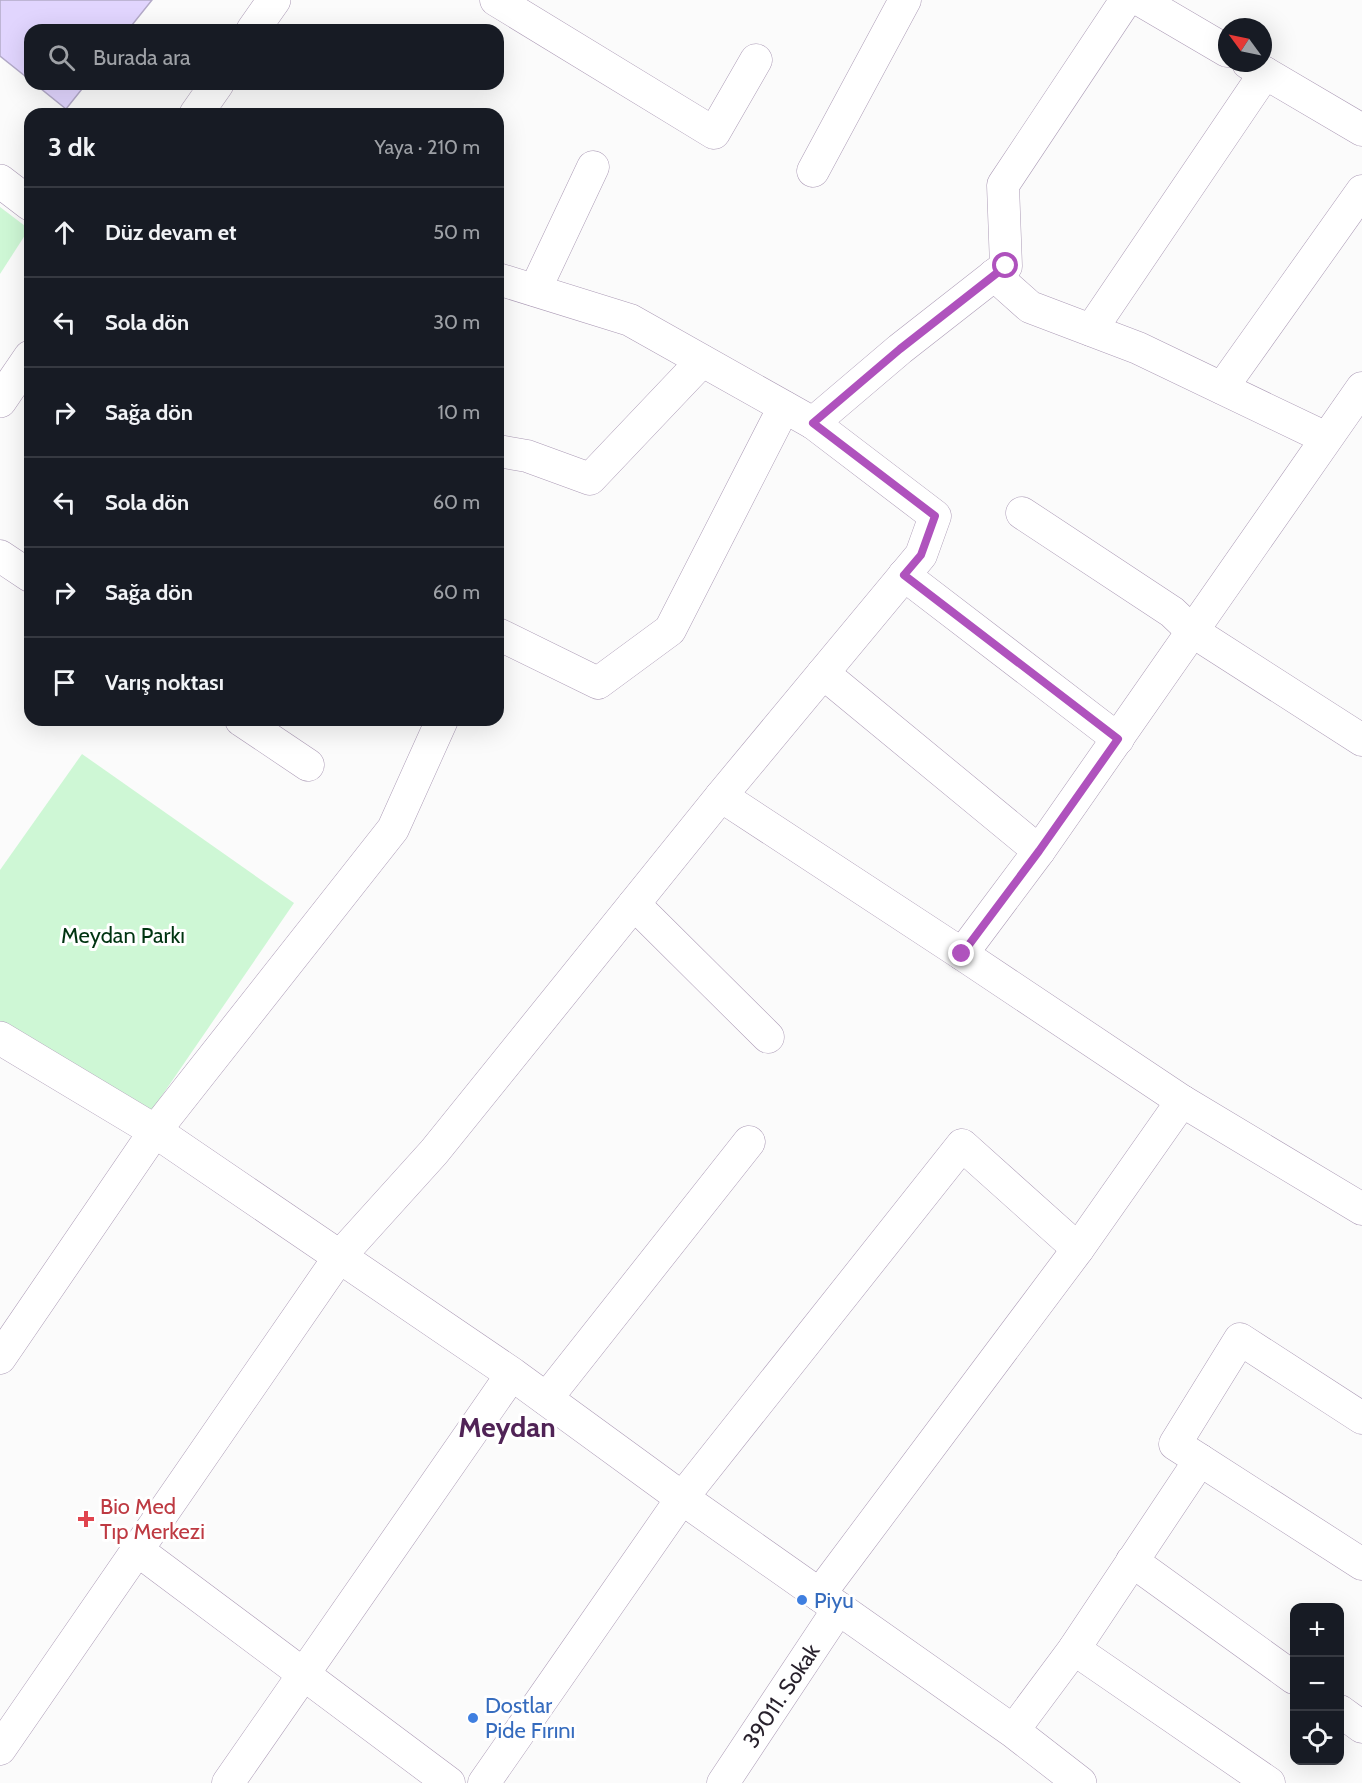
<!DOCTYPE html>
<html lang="tr">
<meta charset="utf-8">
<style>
:root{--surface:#171b24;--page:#20242c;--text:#f1f3f6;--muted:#9ea1a6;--line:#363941}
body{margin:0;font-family:Cabin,sans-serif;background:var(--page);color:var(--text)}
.controls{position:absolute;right:18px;bottom:18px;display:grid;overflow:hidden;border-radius:12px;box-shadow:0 6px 24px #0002}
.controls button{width:54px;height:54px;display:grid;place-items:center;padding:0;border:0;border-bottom:2px solid var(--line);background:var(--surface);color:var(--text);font:30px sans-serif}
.compass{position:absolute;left:1218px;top:18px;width:54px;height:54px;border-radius:50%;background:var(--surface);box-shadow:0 6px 24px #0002;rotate:303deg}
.stop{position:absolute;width:18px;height:18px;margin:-14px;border:4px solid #af52bd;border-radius:50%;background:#fff}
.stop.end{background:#af52bd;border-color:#fff;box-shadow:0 2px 6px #0008}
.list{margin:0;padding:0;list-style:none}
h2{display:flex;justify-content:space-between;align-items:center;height:78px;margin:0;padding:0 24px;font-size:26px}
h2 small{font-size:20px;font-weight:400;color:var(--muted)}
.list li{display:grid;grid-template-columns:39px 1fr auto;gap:18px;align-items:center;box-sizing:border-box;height:90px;padding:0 24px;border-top:2px solid var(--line)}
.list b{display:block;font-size:22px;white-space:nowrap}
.list em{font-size:20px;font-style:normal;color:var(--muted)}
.icon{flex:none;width:33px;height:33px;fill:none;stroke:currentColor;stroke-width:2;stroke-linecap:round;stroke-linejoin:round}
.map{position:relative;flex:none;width:1362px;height:1783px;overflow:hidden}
.search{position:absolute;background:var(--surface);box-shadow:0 6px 24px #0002;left:24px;top:24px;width:480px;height:66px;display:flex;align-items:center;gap:15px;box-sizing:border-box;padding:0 21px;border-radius:18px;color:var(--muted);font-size:22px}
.panel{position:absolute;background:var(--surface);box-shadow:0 6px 24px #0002;left:24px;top:108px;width:480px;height:618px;border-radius:18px}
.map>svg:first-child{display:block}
.green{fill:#cef7d5}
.building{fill:#e1d5fe;stroke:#b3aac8;stroke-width:1.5}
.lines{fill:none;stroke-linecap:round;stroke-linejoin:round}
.minor-casing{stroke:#ac9bb6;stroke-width:33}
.tertiary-casing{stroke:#ac9bb6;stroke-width:34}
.secondary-casing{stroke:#ac9bb6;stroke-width:34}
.minor{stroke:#fff;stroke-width:32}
.tertiary{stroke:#fff;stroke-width:33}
.secondary{stroke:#fff;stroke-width:33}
.route{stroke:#af52bd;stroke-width:8}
.health-dot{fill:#e0444e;stroke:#fff;stroke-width:2}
.shop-dot{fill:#3f7fe0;stroke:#fff;stroke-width:2}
.labels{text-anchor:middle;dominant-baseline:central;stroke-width:6;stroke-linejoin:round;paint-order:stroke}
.park-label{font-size:22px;fill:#003411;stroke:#fff}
.health-label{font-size:22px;fill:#be3a42;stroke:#fff;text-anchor:start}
.shop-label{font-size:22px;fill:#366cbe;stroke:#fff;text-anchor:start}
.street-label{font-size:22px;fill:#28212c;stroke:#fff}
.district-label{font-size:28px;font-weight:bold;fill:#502356;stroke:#fff}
</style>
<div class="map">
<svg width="1362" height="1783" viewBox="0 0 1362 1783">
<rect width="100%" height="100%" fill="#fbfbfb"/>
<g class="green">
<polygon points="0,207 29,229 0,274"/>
<polygon points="82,754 294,903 150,1113 0,1021 0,870"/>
</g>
<g class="building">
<polygon points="0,0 152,0 128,30 30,30 30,80 0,56"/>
<polygon points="35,84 86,84 66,109"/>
</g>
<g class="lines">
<g class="minor-casing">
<g id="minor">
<polyline points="496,0 714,133 756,60"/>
<polyline points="1140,0 1227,51"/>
<polyline points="1248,63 1362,130"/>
<polyline points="813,171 905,0"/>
<polyline points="994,275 1030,307 1138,348 1326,438"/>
<polyline points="498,279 630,320 813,423 900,349 1006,266 1003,185 1126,0"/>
<polyline points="535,290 593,167"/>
<polyline points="1091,330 1265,73"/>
<polyline points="1222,388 1362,191"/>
<polyline points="498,451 527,456 590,479 702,361"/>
<polyline points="1022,513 1172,612 1192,631 1362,740"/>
<polyline points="0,556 30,576"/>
<polyline points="904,575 1118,739"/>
<polyline points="498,634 598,683 670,630 784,407"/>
<polyline points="823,673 1039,851"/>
<polyline points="241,720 308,765"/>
<polyline points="721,796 962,954 1182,1101 1362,1209"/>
<polyline points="634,904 768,1037"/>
<polyline points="962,954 1039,851 1362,388"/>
<polyline points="0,1358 155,1131 393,829 442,720"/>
<polyline points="546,1399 749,1142"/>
<polyline points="1362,1418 1240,1339 1175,1444 1362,1564"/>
<polyline points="136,1549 449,1783"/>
<polyline points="1132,1561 1294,1678"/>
<polyline points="819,1595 1078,1249 1182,1101"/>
<polyline points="1074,1649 1269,1783"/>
<polyline points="1340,1711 1362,1727"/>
<polyline points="1013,1731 1074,1649 1200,1460"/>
<polyline points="0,1749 340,1256 434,1152 721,796 921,555 935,516 813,423"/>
<polyline points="228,1783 512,1374"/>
<polyline points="484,1783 682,1498 962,1145 1078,1249"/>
<path id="s1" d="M723 1783 839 1608"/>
</g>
</g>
<g class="tertiary-casing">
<polyline id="tertiary" points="0,181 30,204"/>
</g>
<g class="secondary-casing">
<g id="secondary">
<polyline points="253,30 274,0"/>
<polyline points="196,114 217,84"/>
<polyline points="0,401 30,357"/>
<polyline points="0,1038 155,1131 512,1374 682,1498 1013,1731 1080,1783"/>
</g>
</g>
<use href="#minor" class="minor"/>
<use href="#tertiary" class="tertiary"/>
<use href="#secondary" class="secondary"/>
</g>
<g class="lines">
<polyline class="route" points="962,954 1039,851 1118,739 904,575 921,555 935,516 813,423 900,349 1006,266"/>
</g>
<path class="health-dot" d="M83 1510h6v6h6v6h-6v6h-6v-6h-6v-6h6z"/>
<g class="shop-dot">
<circle cx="802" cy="1600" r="6"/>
<circle cx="473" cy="1718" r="6"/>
</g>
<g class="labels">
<g class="park-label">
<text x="123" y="935">Meydan Parkı</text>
</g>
<g class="health-label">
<text x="100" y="1506">Bio Med<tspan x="100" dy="25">Tıp Merkezi</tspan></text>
</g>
<g class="shop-label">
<text x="814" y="1600">Piyu</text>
<text x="485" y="1705">Dostlar<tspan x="485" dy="25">Pide Fırını</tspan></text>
</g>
<g class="street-label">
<text stroke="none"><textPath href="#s1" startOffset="105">39011. Sokak</textPath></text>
</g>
<g class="district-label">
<text x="507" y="1427">Meydan</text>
</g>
</g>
</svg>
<div class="controls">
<button>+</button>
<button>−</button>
<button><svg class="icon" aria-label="locate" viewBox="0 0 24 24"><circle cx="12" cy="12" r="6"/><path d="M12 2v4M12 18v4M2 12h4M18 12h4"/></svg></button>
</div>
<svg class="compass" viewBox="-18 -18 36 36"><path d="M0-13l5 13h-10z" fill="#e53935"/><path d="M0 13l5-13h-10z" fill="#9ea1a6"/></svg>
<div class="stop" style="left:1006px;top:266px"></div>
<div class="stop end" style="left:962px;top:954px"></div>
<div class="search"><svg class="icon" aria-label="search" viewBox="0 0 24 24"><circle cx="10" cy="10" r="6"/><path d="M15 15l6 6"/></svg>Burada ara</div>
<section class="panel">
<h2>3 dk<small>Yaya · 210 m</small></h2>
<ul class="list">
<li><svg class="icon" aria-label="ahead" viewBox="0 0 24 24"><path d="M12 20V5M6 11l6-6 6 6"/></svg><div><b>Düz devam et</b></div><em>50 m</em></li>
<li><svg class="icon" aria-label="left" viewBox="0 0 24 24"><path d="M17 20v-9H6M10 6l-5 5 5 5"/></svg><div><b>Sola dön</b></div><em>30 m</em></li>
<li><svg class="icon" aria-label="right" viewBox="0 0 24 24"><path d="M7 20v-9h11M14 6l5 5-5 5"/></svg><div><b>Sağa dön</b></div><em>10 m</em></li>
<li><svg class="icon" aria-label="left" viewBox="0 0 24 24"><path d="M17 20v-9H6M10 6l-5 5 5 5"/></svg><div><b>Sola dön</b></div><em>60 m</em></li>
<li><svg class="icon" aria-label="right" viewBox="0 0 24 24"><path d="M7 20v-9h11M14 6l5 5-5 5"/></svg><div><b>Sağa dön</b></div><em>60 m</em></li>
<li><svg class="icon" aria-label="arrive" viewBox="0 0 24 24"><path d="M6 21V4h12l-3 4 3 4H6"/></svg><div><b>Varış noktası</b></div></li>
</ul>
</section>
</div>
